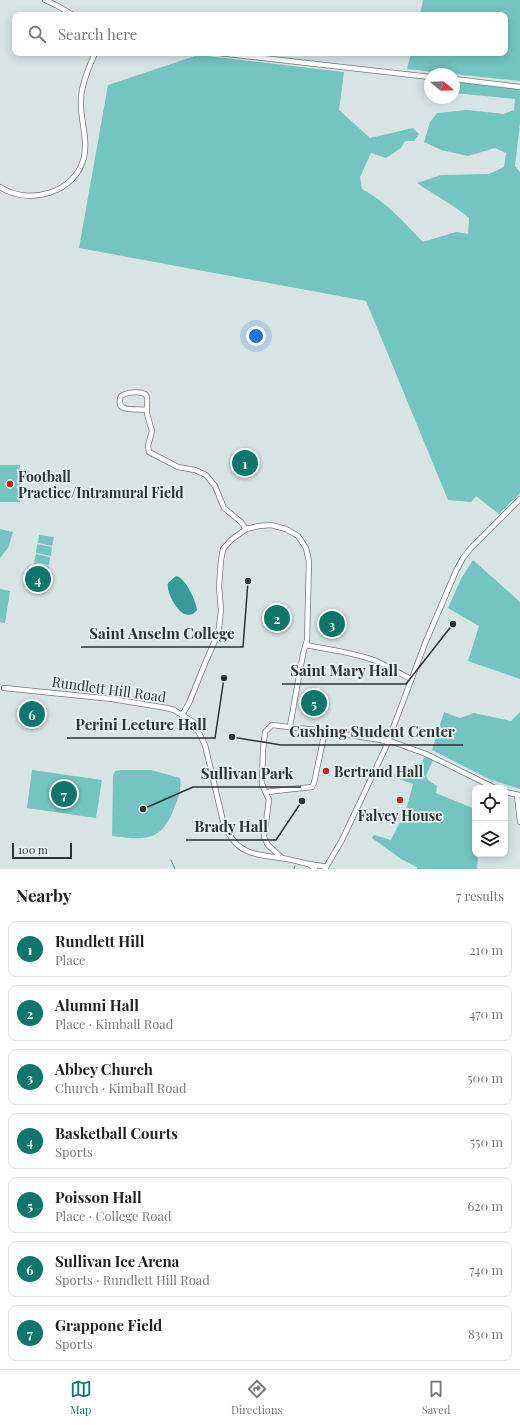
<!DOCTYPE html>
<meta charset="utf-8">
<style>
:root{--surface:#fff;--page:#f6f6f6;--text:#222;--muted:#767676;--line:#e0e0e0;--accent:#0f766e}
body{margin:0;font-family:"Playfair Display",serif;background:var(--page);color:var(--text)}
.controls{position:absolute;right:12px;bottom:12px;display:grid;overflow:hidden;border-radius:8px;box-shadow:0 2px 10px #0003}
.controls button{width:36px;height:36px;display:grid;place-items:center;padding:0;border:0;border-bottom:1px solid var(--line);background:var(--surface);color:var(--text);font:20px sans-serif}
.compass{position:absolute;left:424px;top:68px;width:36px;height:36px;border-radius:50%;background:var(--surface);box-shadow:0 2px 10px #0003;rotate:109deg}
.scale{position:absolute;left:12px;bottom:10px;width:60px;box-sizing:border-box;padding-left:4px;border:2px solid #2d3232;border-top:0;font-size:11px;line-height:14px;white-space:nowrap;color:#2d3232;-webkit-text-stroke:3px #e5f2f1;paint-order:stroke}
.you{position:absolute;left:256px;top:336px;width:14px;height:14px;margin:-10px;border:3px solid #fff;border-radius:50%;background:#1a73e8;box-shadow:0 0 0 6px #1a73e833}
.badge{display:grid;place-items:center;width:26px;height:26px;border-radius:50%;background:var(--accent);color:#fff;font-size:13px;font-weight:700}
.pin{position:absolute;translate:-50% -50%;border:2px solid #fff;box-shadow:0 1px 4px #0006}
.list{margin:0;padding:0;list-style:none}
h2{display:flex;justify-content:space-between;align-items:center;height:52px;margin:0;padding:0 16px;font-size:17px}
h2 small{font-size:13px;font-weight:400;color:var(--muted)}
.list li{display:grid;grid-template-columns:26px 1fr auto;gap:12px;align-items:center;box-sizing:border-box;height:56px;margin:0 8px 8px;padding:0 8px;border:1px solid var(--line);border-radius:8px}
.list b{display:block;font-size:15px;white-space:nowrap}
.list p{margin:0;font-size:13px;white-space:nowrap;color:var(--muted)}
.list em{font-size:13px;font-style:normal;color:var(--muted)}
.icon{flex:none;width:22px;height:22px;fill:none;stroke:currentColor;stroke-width:2;stroke-linecap:round;stroke-linejoin:round}
.map{position:relative;flex:none;width:520px;height:869px;overflow:hidden}
.search{position:absolute;background:var(--surface);box-shadow:0 2px 10px #0003;left:12px;right:12px;top:12px;height:44px;display:flex;align-items:center;gap:10px;box-sizing:border-box;padding:0 14px;border-radius:8px;color:var(--muted);font-size:15px}
.sheet{height:500px;background:var(--surface)}
nav{display:flex;justify-content:space-around;align-items:center;box-sizing:border-box;height:56px;border-top:1px solid var(--line);background:var(--surface);font-size:11px;color:var(--muted)}
nav a{display:grid;justify-items:center;gap:2px}
nav .on{color:var(--accent)}
.map>svg:first-child{display:block}
.green{fill:#74c4c1}
.water{fill:#359c9a}
.lines{fill:none;stroke-linecap:round;stroke-linejoin:round}
.stream{stroke:#359c9a;stroke-width:1}
.minor-casing{stroke:#707b7b;stroke-width:6}
.minor{stroke:#fff;stroke-width:4.5}
.poi-dot{fill:#b82a21;stroke:#e5f2f1;stroke-width:1.5}
.labels{text-anchor:middle;dominant-baseline:central;stroke-width:3.5;stroke-linejoin:round;paint-order:stroke}
.poi-label{font-size:14px;font-weight:bold;fill:#2d3232;stroke:#e5f2f1;text-anchor:start}
.street-label{font-size:14px;fill:#2d3232;stroke:#e5f2f1}
.leader{fill:none;stroke:#2d3232;stroke-width:1.5}
.callout-dot{fill:#2d3232;stroke:#e5f2f1;stroke-width:1.5}
.callout-label{font-size:15px;text-anchor:middle;font-weight:bold;fill:#2d3232;stroke:#e5f2f1;stroke-width:3.5;stroke-linejoin:round;paint-order:stroke}
</style>
<div class="map">
<svg width="520" height="869" viewBox="0 0 520 869">
<rect width="100%" height="100%" fill="#d8e4e4"/>
<g class="green">
<polygon points="423,0 520,0 520,81 407,69 411,53 505,53 505,15 420,15"/>
<path d="M198 55 344 72 339 110 370 138 413 128 419 134 414 141H405L401 148 386 158 371 153 360 177 362 189C386 201 404 223 423 242L456 232 468 234 469 218C453 204 434 195 417 183L441 175 489 174 504 167 506 153 495 148 468 156 441 150 424 142 430 122 437 113 467 110 504 114 514 110 515 99 454 93V79L520 88V123L515 166 520 172V493L499 514 476 496 471 502 448 500 366 301 79 248 108 85Z"/>
<rect x="0" y="465" width="20" height="37"/>
<polygon points="0,529 13,532 8,548 0,558"/>
<polygon points="39,535 54,537 52,546 38,543"/>
<polygon points="37,544 52,547 51,556 36,553"/>
<polygon points="36,554 50,557 49,565 34,562"/>
<polygon points="473,560 520,602 520,679 468,661 479,626 448,608 461,579"/>
<polygon points="34,563 49,566 47,575 32,572"/>
<polygon points="32,573 47,576 45,584 30,582"/>
<polygon points="0,589 10,591 5,623 0,622"/>
<polygon points="444,712 460,718 474,713 511,721 520,712 520,789 489,779 432,750"/>
<polygon points="424,757 433,760 426,776 428,780 437,786 436,793 475,809 475,854 478,854 477,869 417,869 417,867 401,859 372,838 374,835 391,840 406,810 413,784 393,777 403,766 419,773"/>
<polygon points="32,770 102,780 96,818 27,808"/>
<path d="M122 770H151L180 778C182 788 178 799 174 808 162 843 143 840 112 836L113 776 115 771Z"/>
</g>
<path class="water" d="M176 576C185 577 196 601 197 610L193 614C190 615 187 615 184 614 176 610 166 591 168 583Z"/>
<g class="lines">
<g class="stream">
<polyline points="171,860 175,869"/>
<polyline points="294,869 295,866"/>
</g>
<g class="minor-casing">
<g id="minor">
<polyline points="45,0 56,5 73,15"/>
<polyline points="219,53 430,77"/>
<polyline points="454,79 520,87"/>
<path d="M0 187C29 206 76 193 84 157 88 140 81 122 81 105 80 87 88 70 95 53"/>
<path d="M147 410C137 408 114 414 121 396 127 392 139 391 145 394L147 397V414L152 431 148 446 149 452 178 467 195 470 206 475 215 486 224 508 241 522 246 529"/>
<path d="M306 645C329 650 353 652 376 661 388 666 399 673 411 679"/>
<path d="M4 688 112 699 167 708 174 710 182 715 193 722 196 727 205 745 223 821C235 854 252 854 281 858 290 859 299 862 308 864 315 865 320 865 326 867"/>
<polyline points="182,715 189,703 206,661 214,643 219,628 221,610 219,586 221,560 223,549 231,540 246,529 259,526 271,525 286,529 298,536 306,548 309,561 307,640 303,654 290,726"/>
<polyline points="266,792 312,787 314,783 325,731"/>
<polyline points="505,792 519,795"/>
<polyline points="517,795 520,822"/>
<polyline points="282,858 268,845 264,837 269,800 262,784 263,750 265,732 272,725 325,731 393,742 426,754 495,788"/>
<polyline points="309,864 315,869"/>
<polyline points="325,869 342,840 385,749 426,641 456,571 463,558 471,548 520,499"/>
</g>
</g>
<use href="#minor" class="minor"/>
</g>
<g class="poi-dot">
<circle cx="10" cy="484" r="4"/>
<circle cx="326" cy="771" r="4"/>
<circle cx="400" cy="800" r="4"/>
</g>
<g class="labels">
<g class="poi-label">
<text x="18" y="476">Football<tspan x="18" dy="16">Practice/Intramural Field</tspan></text>
<text x="334" y="771">Bertrand Hall</text>
<text x="400" y="815" text-anchor="middle">Falvey House</text>
</g>
<g class="street-label">
<text transform="translate(109 689) rotate(8)">Rundlett Hill Road</text>
</g>
</g>
<path class="leader" d="M248 581L243 647H81M453 624L406 684H282M224 678L215 738H67M232 737L281 745H463M143 809L193 787H301M302 801L276 840H186"/>
<g class="callout-dot">
<circle cx="248" cy="581" r="4"/>
<circle cx="453" cy="624" r="4"/>
<circle cx="224" cy="678" r="4"/>
<circle cx="232" cy="737" r="4"/>
<circle cx="143" cy="809" r="4"/>
<circle cx="302" cy="801" r="4"/>
</g>
<g class="callout-label">
<text x="162" y="639">Saint Anselm College</text>
<text x="344" y="676">Saint Mary Hall</text>
<text x="141" y="730">Perini Lecture Hall</text>
<text x="372" y="737">Cushing Student Center</text>
<text x="247" y="779">Sullivan Park</text>
<text x="231" y="832">Brady Hall</text>
</g>
</svg>
<div class="controls">
<button><svg class="icon" aria-label="locate" viewBox="0 0 24 24"><circle cx="12" cy="12" r="6"/><path d="M12 2v4M12 18v4M2 12h4M18 12h4"/></svg></button>
<button><svg class="icon" aria-label="layers" viewBox="0 0 24 24"><path d="M12 4l9 5-9 5-9-5zM3 14l9 5 9-5"/></svg></button>
</div>
<svg class="compass" viewBox="-18 -18 36 36"><path d="M0-13l5 13h-10z" fill="#e53935"/><path d="M0 13l5-13h-10z" fill="#767676"/></svg>
<div class="scale">100 m</div>
<div class="you"></div>
<div class="pin badge" style="left:245px;top:463px">1</div>
<div class="pin badge" style="left:277px;top:618px">2</div>
<div class="pin badge" style="left:332px;top:624px">3</div>
<div class="pin badge" style="left:38px;top:579px">4</div>
<div class="pin badge" style="left:314px;top:703px">5</div>
<div class="pin badge" style="left:32px;top:714px">6</div>
<div class="pin badge" style="left:64px;top:794px">7</div>
<div class="search"><svg class="icon" aria-label="search" viewBox="0 0 24 24"><circle cx="10" cy="10" r="6"/><path d="M15 15l6 6"/></svg>Search here</div>
</div>
<section class="sheet">
<h2>Nearby<small>7 results</small></h2>
<ul class="list">
<li><span class="badge">1</span><div><b>Rundlett Hill</b><p>Place</p></div><em>210 m</em></li>
<li><span class="badge">2</span><div><b>Alumni Hall</b><p>Place · Kimball Road</p></div><em>470 m</em></li>
<li><span class="badge">3</span><div><b>Abbey Church</b><p>Church · Kimball Road</p></div><em>500 m</em></li>
<li><span class="badge">4</span><div><b>Basketball Courts</b><p>Sports</p></div><em>550 m</em></li>
<li><span class="badge">5</span><div><b>Poisson Hall</b><p>Place · College Road</p></div><em>620 m</em></li>
<li><span class="badge">6</span><div><b>Sullivan Ice Arena</b><p>Sports · Rundlett Hill Road</p></div><em>740 m</em></li>
<li><span class="badge">7</span><div><b>Grappone Field</b><p>Sports</p></div><em>830 m</em></li>
</ul>
</section>
<nav>
<a class="on"><svg class="icon" aria-label="map" viewBox="0 0 24 24"><path d="M3 6l6-2 6 2 6-2v14l-6 2-6-2-6 2zM9 4v14M15 6v14"/></svg>Map</a>
<a><svg class="icon" aria-label="directions" viewBox="0 0 24 24"><path d="M12 3l9 9-9 9-9-9zM9 14v-3h6M13 9l2 2-2 2"/></svg>Directions</a>
<a><svg class="icon" aria-label="saved" viewBox="0 0 24 24"><path d="M7 4h10v16l-5-4-5 4z"/></svg>Saved</a>
</nav>
